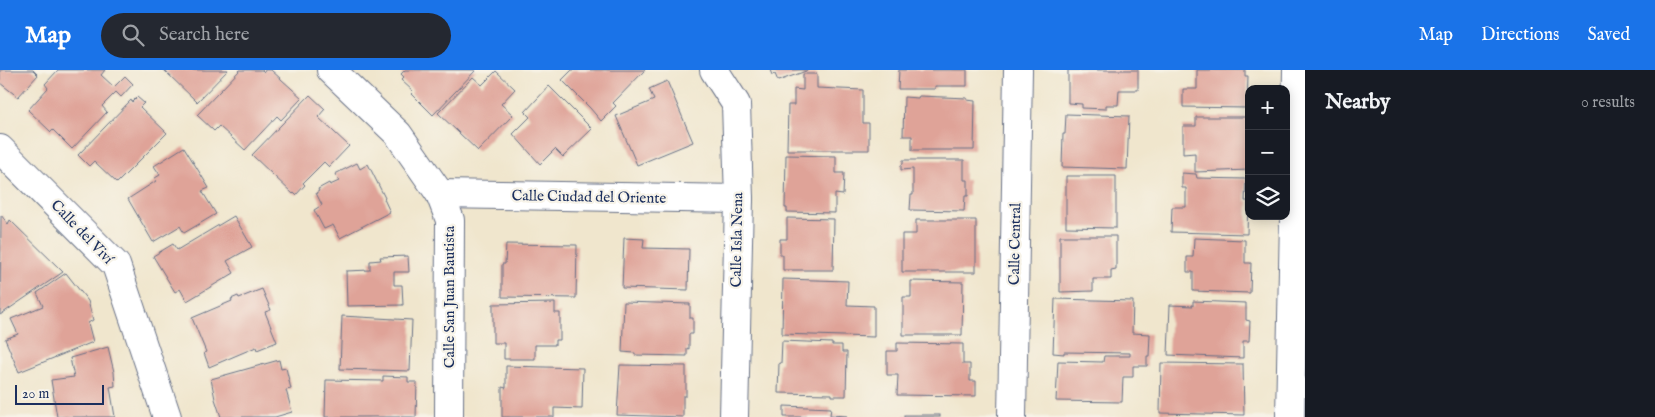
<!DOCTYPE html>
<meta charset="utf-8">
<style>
:root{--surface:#171b24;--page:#242831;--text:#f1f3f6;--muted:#9ea1a6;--line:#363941;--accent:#1a73e8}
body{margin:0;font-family:"IM FELL English",serif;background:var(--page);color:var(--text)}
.controls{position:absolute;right:15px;top:15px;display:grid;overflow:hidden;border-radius:10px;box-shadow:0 2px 12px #0003}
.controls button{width:45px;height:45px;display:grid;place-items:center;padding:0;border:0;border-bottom:1px solid var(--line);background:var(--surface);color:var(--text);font:25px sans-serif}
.scale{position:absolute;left:15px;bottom:12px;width:89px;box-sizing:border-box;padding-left:5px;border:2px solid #1b2f5e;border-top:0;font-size:14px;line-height:18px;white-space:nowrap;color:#1b2f5e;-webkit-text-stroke:4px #f7f3e8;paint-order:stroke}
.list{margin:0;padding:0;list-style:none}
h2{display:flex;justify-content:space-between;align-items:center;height:65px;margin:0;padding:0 20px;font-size:21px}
h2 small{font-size:16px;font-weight:400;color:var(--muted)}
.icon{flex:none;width:28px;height:28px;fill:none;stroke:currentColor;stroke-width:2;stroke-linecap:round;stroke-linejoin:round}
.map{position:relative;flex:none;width:1305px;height:347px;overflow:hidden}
header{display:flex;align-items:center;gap:30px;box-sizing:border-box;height:70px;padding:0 25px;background:var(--accent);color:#fff}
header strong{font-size:24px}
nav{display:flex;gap:28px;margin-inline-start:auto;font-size:18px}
.search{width:350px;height:45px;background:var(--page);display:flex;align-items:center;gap:12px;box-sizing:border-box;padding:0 18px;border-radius:28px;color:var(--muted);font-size:19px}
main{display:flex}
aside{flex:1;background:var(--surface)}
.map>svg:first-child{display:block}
.building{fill:#dfa398}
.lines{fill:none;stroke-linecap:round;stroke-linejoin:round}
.minor-casing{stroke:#666f85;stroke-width:30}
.minor{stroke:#fff;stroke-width:28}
.labels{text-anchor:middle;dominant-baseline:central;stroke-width:4.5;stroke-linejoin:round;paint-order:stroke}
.street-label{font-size:15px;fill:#1b2f5e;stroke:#f7f3e8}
</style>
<header>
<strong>Map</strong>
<div class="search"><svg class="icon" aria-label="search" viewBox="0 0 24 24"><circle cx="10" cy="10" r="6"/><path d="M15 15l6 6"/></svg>Search here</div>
<nav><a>Map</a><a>Directions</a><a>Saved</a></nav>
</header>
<main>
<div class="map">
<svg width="1305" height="347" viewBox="0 0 1305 347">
<rect width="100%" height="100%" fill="#f7f3e8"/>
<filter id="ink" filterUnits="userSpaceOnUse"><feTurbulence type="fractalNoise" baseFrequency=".02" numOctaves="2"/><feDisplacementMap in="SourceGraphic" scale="10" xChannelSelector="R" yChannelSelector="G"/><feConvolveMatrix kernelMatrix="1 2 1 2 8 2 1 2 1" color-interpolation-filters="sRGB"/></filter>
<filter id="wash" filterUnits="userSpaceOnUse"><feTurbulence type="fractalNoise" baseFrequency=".0096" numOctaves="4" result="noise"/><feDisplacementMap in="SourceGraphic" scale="20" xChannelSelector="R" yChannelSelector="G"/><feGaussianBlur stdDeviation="1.12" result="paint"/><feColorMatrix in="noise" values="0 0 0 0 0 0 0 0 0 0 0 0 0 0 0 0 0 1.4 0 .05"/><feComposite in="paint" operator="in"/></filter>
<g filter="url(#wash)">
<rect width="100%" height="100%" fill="#f0e6cd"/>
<g id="blocks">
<g class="building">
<polygon points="0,0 33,0 38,5 18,27 0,13"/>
<polygon points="58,0 105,0 101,5 114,17 125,6 133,14 121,27 116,22 102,36 107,42 72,79 53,60 51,62 28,40 48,18 45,14"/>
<polygon points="164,0 228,0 197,32"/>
<polygon points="240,0 262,0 264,2 265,0 271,0 302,28 281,50 277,46 245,80 219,56 214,61 197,45"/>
<polygon points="405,0 476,0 433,45 411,23 413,21 401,10 404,7 401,4"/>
<polygon points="572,0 645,0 613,33 616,36 601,51 590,38 562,10"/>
<polygon points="770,0 809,0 778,11 775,4 772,5"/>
<polygon points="899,0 967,0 967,16 935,16 935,19 898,19"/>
<polygon points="1068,0 1138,0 1138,20 1119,20 1118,35 1106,35 1106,39 1082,38 1082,34 1068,33"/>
<polygon points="1197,0 1245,0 1245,6 1248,6 1247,38 1183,37 1183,19 1197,19"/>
<polygon points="496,1 515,19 501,34 513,45 478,81 438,43 473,7 482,15"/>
<polygon points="803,4 817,4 817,18 863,20 863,53 869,53 869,80 787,80 788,35 794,35 794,19 803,20"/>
<polygon points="667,11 693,72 637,95 616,46 654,30 649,19"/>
<polygon points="549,16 592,59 563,87 555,79 540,94 513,64 530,47 525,42"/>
<polygon points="310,25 325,39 318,47 349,76 329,97 324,92 303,113 305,115 296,125 294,123 293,124 252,85"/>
<polygon points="919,26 967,28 967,30 975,31 974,80 912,80 912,66 903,66 904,27 918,28"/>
<polygon points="137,27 144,33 140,37 167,63 117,113 94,91 89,96 78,85 131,30 132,32"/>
<polygon points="1066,44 1129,46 1127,99 1062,97 1063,64 1065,64"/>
<polygon points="1196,47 1248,47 1249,100 1195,102 1195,83 1183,84 1183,56 1196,56"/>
<polygon points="184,77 209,118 202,121 216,144 184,163 180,156 153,172 128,129 156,111 155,108 160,105 154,96"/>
<polygon points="786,85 836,86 836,103 844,103 843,125 835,124 835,143 787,142 787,138 785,138"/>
<polygon points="903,90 964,90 964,110 968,110 968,126 965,126 964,141 910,140 911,125 913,125 913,99 901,100 901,95 903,94"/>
<polygon points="357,93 360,99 368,94 385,128 384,129 390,142 340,168 333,155 324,159 314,140 322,135 316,123 319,121 318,119 329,113 330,115 339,111 335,104"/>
<polygon points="1182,103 1196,104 1197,108 1246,109 1245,131 1248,131 1247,164 1171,162 1172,137 1186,137 1186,118 1182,118"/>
<polygon points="1066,106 1116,106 1116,158 1066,157"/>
<polygon points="1,145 8,154 10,150 63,202 0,245"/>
<polygon points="234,146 252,177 227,191 234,203 187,231 180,219 175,222 153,186 173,174 177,180"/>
<polygon points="787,148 834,149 833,200 783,200 783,185 780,185 780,169 787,169"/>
<polygon points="916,150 976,150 976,202 902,202 902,164 916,164"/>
<polygon points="1060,166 1116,166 1116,199 1111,200 1111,209 1093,209 1093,221 1060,222"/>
<polygon points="624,168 644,169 643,178 689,179 688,220 622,218"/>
<polygon points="1194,168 1245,170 1245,193 1251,193 1250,223 1193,221 1193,202 1187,202 1187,187 1193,187"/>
<polygon points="506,174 577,175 576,228 502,227 502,194 505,194"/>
<polygon points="408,186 409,202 394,202 394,215 402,215 403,235 347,236 346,201 370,200 370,191 381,190 380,187"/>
<polygon points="66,203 88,231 93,250 88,253 93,272 19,302 5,269 18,264 11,249 43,236 37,223"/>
<polygon points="783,209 848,211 847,235 874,236 874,267 782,264"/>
<polygon points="911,211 963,212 962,265 903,265 903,227 911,227"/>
<polygon points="262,219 271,240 265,242 277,272 257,280 256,277 209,297 204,283 206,282 192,248 232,231 231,229 238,226 239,228"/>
<polygon points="1055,229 1133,231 1132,263 1150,264 1149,286 1147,286 1147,296 1133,296 1133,307 1123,307 1122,332 1056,331 1058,291 1103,292 1104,286 1130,286 1130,283 1064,282 1064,284 1053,283"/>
<polygon points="1193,231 1246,233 1246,250 1250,251 1249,271 1243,271 1243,288 1168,285 1170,235 1193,236"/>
<polygon points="624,232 690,234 690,248 693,248 693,264 689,264 689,279 687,278 687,286 635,285 635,283 622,282"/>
<polygon points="555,233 555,243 560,243 560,270 555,270 555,275 535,275 535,289 504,289 504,273 493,273 493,234"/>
<polygon points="342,246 412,250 410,301 340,299"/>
<polygon points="782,271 832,273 832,275 842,275 842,282 847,282 846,326 832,326 832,324 778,323 779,293 781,293"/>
<polygon points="897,273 963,274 963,294 970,294 970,311 976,311 976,326 897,325 898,305 887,305 887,281 897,281"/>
<polygon points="108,277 114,302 115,316 110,317 115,347 57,347 51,310 74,307 70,288"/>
<polygon points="279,290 281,299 286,298 291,319 286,320 292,342 275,347 221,347 215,329 211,309"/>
<polygon points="1161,293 1243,294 1244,345 1160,343"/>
<polygon points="620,295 686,296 686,326 683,326 683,347 617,345"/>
<polygon points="506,296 583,298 582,339 554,338 554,347 502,347 502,317 506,318"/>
<polygon points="383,306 408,307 408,312 417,312 416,347 325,347 326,310 383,311"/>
<polygon points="784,336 831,338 830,345 847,346 846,347 784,347"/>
<rect x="904" y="345" width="36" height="2"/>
</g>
</g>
</g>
<g filter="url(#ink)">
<use href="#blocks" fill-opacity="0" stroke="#666f85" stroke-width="1"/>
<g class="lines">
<g class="minor-casing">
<g id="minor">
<polyline points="331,0 398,64 440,124 450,150 449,347"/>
<polyline points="714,0 736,34 739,129 734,347"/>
<polyline points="0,79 116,195 167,347"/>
<polyline points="440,124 739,129"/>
<polyline points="1012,347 1018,0"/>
<polyline points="1290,347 1297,0"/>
</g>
</g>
<use href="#minor" class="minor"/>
</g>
</g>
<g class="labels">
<g class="street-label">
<text transform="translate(589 127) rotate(1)">Calle Ciudad del Oriente</text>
<text transform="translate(82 162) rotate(46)">Calle del Viví</text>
<text transform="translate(737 170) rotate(-89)">Calle Isla Nena</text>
<text transform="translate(1015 174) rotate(-89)">Calle Central</text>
<text transform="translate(449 227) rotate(-90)">Calle San Juan Bautista</text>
</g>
</g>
</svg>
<div class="controls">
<button>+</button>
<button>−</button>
<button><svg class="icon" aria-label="layers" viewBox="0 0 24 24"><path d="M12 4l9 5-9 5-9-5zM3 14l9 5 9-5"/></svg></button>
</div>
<div class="scale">20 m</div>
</div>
<aside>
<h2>Nearby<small>0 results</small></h2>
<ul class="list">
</ul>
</aside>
</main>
